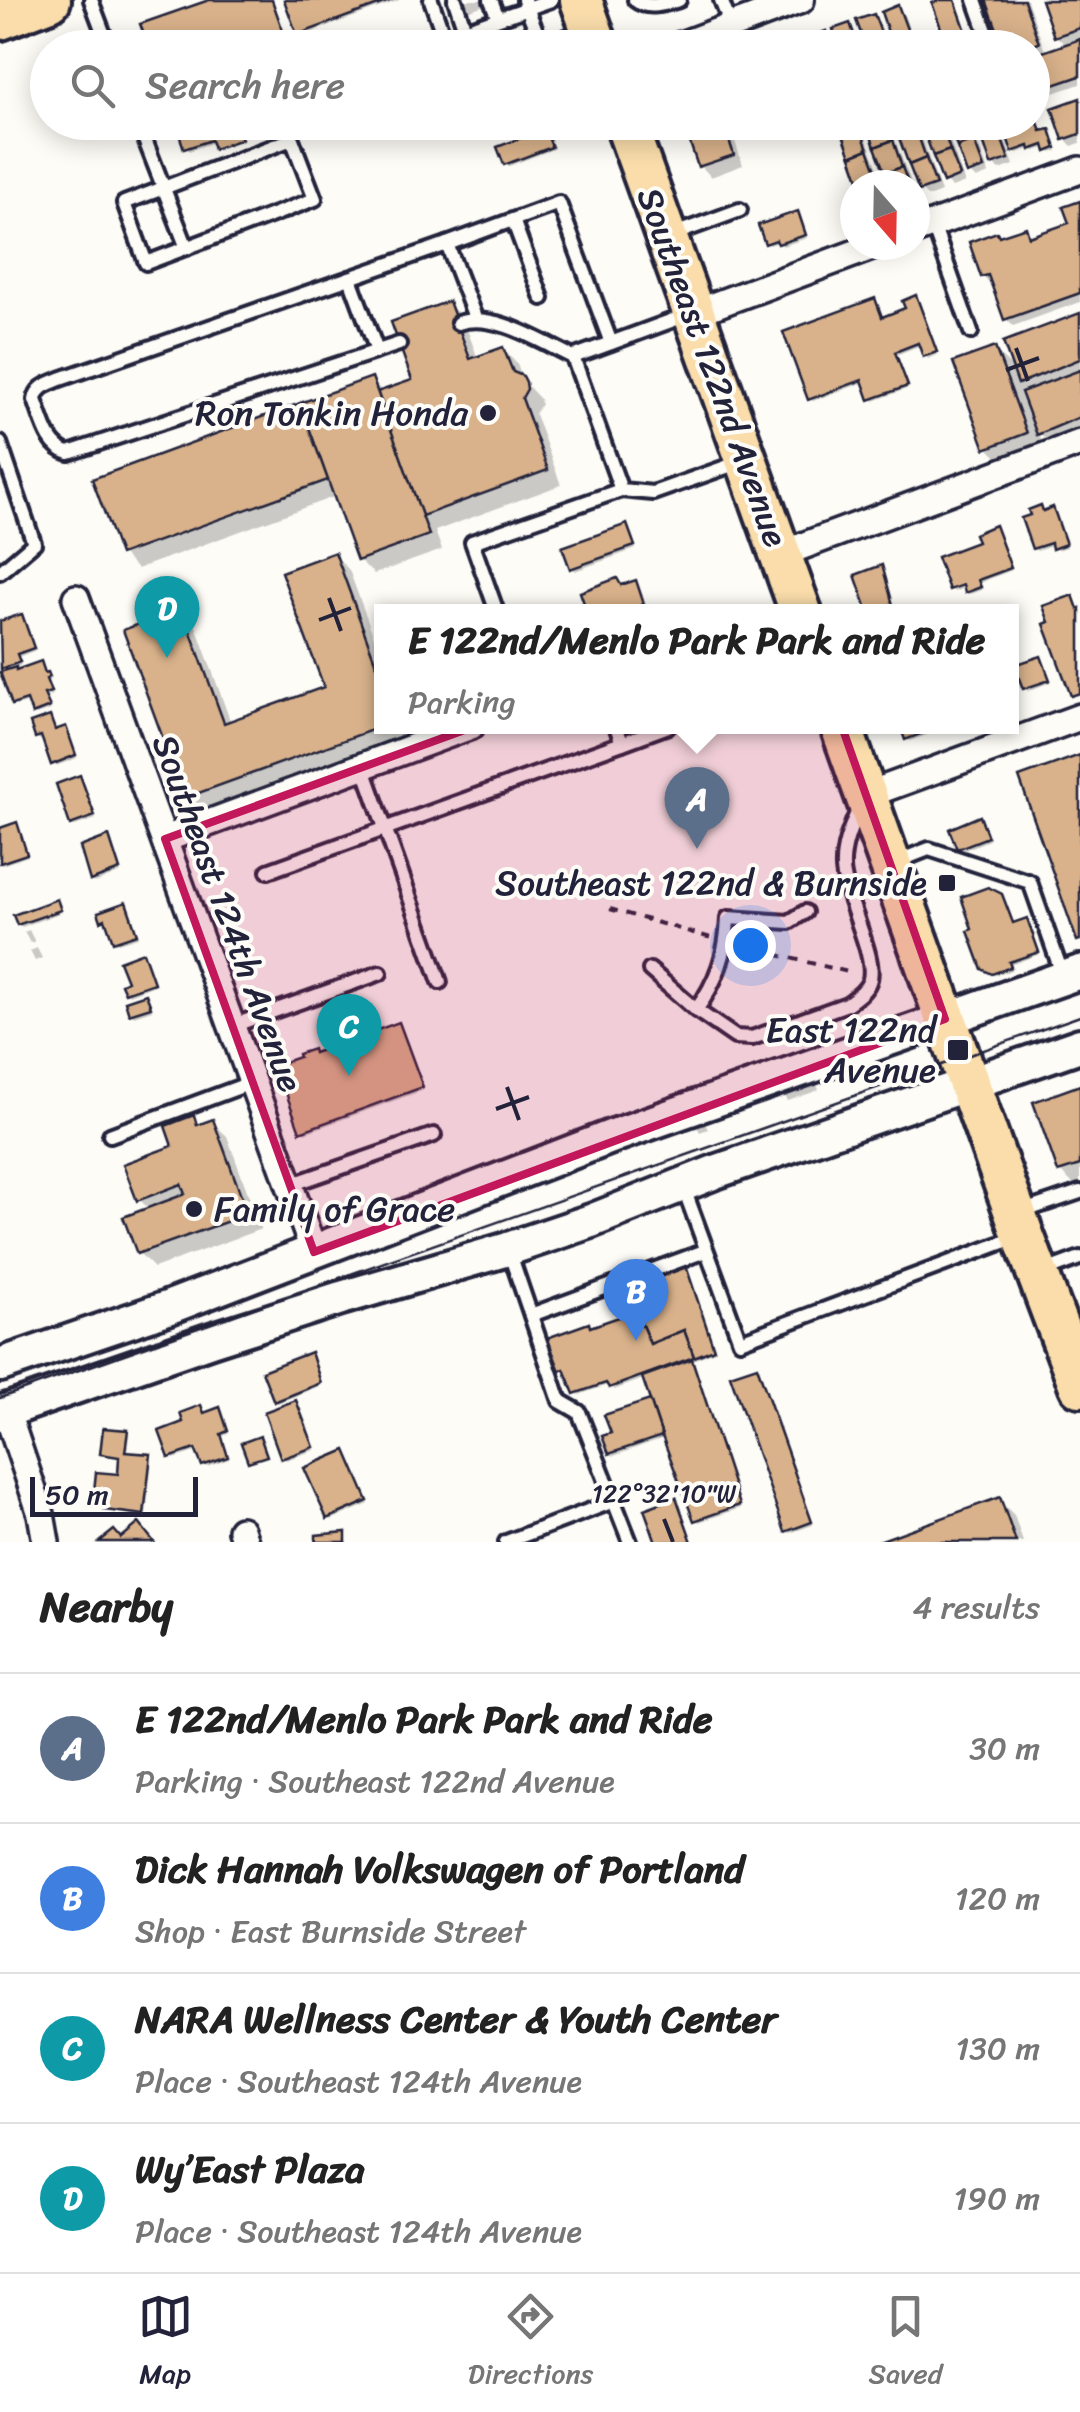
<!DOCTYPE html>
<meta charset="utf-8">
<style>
:root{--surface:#fff;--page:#f2f2f2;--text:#222;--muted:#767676;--line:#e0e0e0;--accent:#22223b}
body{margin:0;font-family:Sriracha,sans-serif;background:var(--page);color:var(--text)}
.compass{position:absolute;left:840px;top:170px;width:90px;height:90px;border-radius:50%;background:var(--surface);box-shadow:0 5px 25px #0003;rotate:160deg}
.scale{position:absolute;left:30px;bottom:25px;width:168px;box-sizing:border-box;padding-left:10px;border:5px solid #22223b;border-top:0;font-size:28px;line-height:35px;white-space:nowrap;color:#22223b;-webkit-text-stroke:8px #fdfcf7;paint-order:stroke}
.you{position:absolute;left:750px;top:945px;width:35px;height:35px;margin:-25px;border:8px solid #fff;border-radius:50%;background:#1a73e8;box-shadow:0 0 0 15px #1a73e833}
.badge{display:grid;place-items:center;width:65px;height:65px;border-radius:50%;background:var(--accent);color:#fff;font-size:32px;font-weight:700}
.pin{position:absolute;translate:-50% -82px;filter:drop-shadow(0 2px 5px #0008)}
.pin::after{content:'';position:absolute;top:52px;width:35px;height:30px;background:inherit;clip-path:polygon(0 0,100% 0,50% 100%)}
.popup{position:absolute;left:374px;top:604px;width:645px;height:130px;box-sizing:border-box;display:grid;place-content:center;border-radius:0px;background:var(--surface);filter:drop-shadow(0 2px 8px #0005);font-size:32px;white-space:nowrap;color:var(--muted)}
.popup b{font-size:38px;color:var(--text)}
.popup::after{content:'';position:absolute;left:50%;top:100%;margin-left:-20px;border:20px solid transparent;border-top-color:var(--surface)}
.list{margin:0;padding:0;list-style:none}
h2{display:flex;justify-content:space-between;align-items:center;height:130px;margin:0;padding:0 40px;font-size:42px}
h2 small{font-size:32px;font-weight:400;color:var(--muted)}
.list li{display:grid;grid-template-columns:65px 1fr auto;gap:30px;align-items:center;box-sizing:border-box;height:150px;padding:0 40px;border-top:2px solid var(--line)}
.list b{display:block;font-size:38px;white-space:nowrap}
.list p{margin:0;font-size:32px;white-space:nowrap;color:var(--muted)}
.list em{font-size:32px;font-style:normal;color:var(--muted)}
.icon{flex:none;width:55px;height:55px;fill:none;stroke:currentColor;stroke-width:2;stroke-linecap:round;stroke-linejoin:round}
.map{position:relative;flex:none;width:1080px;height:1542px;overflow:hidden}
.search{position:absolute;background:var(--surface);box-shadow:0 5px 25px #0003;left:30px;right:30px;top:30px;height:110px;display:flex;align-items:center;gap:25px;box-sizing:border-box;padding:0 35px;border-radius:55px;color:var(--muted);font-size:38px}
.sheet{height:730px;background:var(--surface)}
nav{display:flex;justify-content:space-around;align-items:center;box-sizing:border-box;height:140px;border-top:2px solid var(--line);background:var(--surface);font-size:28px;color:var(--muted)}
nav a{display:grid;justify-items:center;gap:5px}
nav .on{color:var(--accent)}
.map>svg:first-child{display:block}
.shadow{fill:#0003}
.building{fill:#d9b28b;stroke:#22223b;stroke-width:2.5}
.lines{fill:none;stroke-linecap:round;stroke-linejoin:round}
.service-casing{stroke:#22223b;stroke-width:20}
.minor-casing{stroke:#22223b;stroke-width:32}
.tertiary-casing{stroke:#22223b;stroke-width:40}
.primary-casing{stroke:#22223b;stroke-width:48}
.path{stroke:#22223b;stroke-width:4;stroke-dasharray:8 8;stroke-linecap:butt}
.service{stroke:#fdfcf7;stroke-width:12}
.minor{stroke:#fdfcf7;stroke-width:25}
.tertiary{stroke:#fdfcf7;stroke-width:32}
.primary{stroke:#faddab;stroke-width:40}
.tram{stroke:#22223b;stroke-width:2.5}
.marked{fill:#c2185b;fill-opacity:0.2;stroke:#c2185b;stroke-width:8;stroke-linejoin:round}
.ticks{fill:none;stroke:#22223b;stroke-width:4}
.poi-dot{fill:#22223b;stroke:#fdfcf7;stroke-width:4}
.labels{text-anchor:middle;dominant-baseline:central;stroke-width:8;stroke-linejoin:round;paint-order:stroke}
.street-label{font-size:35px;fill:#22223b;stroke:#fdfcf7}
.poi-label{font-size:35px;fill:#22223b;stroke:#fdfcf7;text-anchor:end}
.ticks-label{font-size:25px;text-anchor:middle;fill:#22223b;stroke:#fdfcf7;stroke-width:8;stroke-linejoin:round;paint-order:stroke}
</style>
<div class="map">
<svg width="1080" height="1542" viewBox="0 0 1080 1542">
<rect width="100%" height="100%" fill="#fdfcf7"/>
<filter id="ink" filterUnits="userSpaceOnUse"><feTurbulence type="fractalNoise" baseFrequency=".01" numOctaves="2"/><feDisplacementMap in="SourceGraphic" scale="20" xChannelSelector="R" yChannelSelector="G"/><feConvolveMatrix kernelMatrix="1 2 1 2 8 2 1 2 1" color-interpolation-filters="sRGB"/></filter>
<g filter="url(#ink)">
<g class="shadow">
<polygon points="287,0 400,0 302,36"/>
<polygon points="462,0 497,0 468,11"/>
<polygon points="989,0 1027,0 1046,54 1067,46 1056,36 1043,0 1080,0 1080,84 1054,93 1047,86 1035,53 1032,54 1032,48 1007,48"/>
<polygon points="897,8 904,15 916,48 896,48 884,13"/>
<polygon points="873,17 880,24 889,48 869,48 859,22"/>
<polygon points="1080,101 1080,143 1072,146 1065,139"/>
<polygon points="178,122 272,122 215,145 214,142 189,151"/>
<polygon points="721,122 732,133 743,165 711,177 701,166"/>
<polygon points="869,122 888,122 912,185 892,185"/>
<polygon points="896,122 916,122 941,192 928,197 921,190"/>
<polygon points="924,122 943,122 965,183 952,188 945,181"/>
<polygon points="951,122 970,122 989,174 976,179 969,172"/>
<polygon points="979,122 998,122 1014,165 1000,170 993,164"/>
<polygon points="857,125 864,132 884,185 864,185 844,130"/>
<polygon points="547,134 553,149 509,166 506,164"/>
<polygon points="1052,134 1057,151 1051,153 1047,147 1035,151 1032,148 1017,153 1015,151"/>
<polygon points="1080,204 1080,302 1013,326 1006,319 993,282 990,283 983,276 1000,238 1025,230 1032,236 1072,224"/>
<polygon points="800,217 807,238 783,246 779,242 770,245 767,242"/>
<polygon points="916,298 938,354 928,359 921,345 896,355 909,388 874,401 865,382 813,401 810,398 874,301 883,319 908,309"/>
<polygon points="448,304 463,318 478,359 503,349 517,364 523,381 540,399 541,404 535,414 561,485 435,531 442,550 374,574 359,560 336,496 137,569 122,554 371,380 384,393 415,381"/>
<polygon points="1080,316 1080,445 1060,454 1038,432 1047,455 1009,469 988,448 994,350 1017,372"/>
<polygon points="1040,508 1044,513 1055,513 1067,547 1057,550 1054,545 1037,551 1034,548"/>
<polygon points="995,528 1012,570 979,583 982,590 970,594 966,587 954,592 952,589 980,544"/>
<polygon points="629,529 636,549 575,571 573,568"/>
<polygon points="335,555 349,570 382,659 382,726 407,726 410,736 202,812 187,797 181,611 196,626 231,723 327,689"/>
<polygon points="22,617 36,650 18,657 21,665 13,668 18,673 41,664 51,680 46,681 52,695 45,697 51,710 36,715 30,702 17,706 14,704 8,672 3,668 0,652 0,624"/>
<polygon points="1041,659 1051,682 1028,691 1025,688"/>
<polygon points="50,718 56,732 68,732 77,758 56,766 53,763 44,738 40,740 37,737"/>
<polygon points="937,726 938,731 910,741 907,738"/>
<polygon points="80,778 96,819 75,826 72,824"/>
<polygon points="982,822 989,840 962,851 959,848"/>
<polygon points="19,828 28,856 2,865 0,863 0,831"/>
<polygon points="111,841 121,872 95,883 92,880"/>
<polygon points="1001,896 1005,900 1014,925 1029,923 1040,954 1010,965 1012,970 996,975 987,971"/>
<polygon points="56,902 62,912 22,927 19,924"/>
<polygon points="126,905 138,937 118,943 104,919"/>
<polygon points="29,930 35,942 30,943 24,932"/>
<polygon points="37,948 42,958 35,961 30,951"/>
<polygon points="143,955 155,985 129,995 127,992"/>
<polygon points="148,1000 152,1010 134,1016 132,1013"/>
<polygon points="401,1028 424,1090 305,1133 302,1130 316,1055"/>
<polygon points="816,1082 819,1090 788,1101 786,1098 783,1090"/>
<polygon points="1080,1088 1080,1191 1060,1171"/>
<polygon points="193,1118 201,1126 212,1122 227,1136 261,1229 154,1268 139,1253 150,1210 139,1199"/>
<polygon points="702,1119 708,1129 700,1132 694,1121"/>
<polygon points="688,1272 715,1351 693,1360 741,1508 699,1522 666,1437 614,1456 611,1453 653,1401 646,1378 614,1390 610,1384 579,1395 568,1371 565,1372 562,1369 592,1330 640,1313"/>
<polygon points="310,1355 322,1385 278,1403 276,1400"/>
<polygon points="759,1371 813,1525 790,1533 788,1531"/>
<polygon points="296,1403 315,1450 286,1460 284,1457"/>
<polygon points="220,1410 229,1433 222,1437 229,1459 207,1467 198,1451 174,1459 171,1456 205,1415"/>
<polygon points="126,1432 129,1435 127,1454 149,1457 152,1460 146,1516 110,1512 107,1509 108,1494 99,1493 96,1490 120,1477 122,1458 105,1456 103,1454"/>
<polygon points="348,1455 369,1504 331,1520 329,1517"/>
<polygon points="999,1500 1014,1515 1023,1542 884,1542"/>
</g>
<g class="building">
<polygon points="209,0 272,0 289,48 149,48 140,24"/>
<polygon points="284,0 392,0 297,35"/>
<polygon points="940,0 955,0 972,48 919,48 916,39 942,31 932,3"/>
<polygon points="986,0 1024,0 1039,43 1025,48 1004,48"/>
<polygon points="1041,0 1080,0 1080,28 1054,37"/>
<polygon points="898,5 908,32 890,38 881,12"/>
<polygon points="874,14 884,41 866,47 856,20"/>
<polygon points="850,23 859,48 839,48 833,29"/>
<polygon points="515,31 521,48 470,48"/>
<polygon points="826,31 832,48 812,48 808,38"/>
<polygon points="1080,39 1080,76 1045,88 1034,55"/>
<polygon points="1080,98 1080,134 1063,140 1052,108"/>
<polygon points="1036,117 1041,131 1050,129 1056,148 1046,152 1044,145 1030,150 1029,146 1012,152 1004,128 1020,122 1032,122 1032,118"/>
<polygon points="175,122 263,122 239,131 242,139 214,149 211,140 184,149"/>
<polygon points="683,122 723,122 734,155 698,167"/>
<polygon points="866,122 886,122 893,140 875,147"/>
<polygon points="948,122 968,122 974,141 957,147"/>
<polygon points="858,123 868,149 851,156 841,129"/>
<polygon points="941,123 950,150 933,156 923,129"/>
<polygon points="545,129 552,147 504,165 497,147"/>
<polygon points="917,132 926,158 909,165 899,138"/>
<polygon points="999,132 1009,159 991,165 982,138"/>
<polygon points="893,140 902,167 885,173 875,147"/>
<polygon points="974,141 984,168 967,174 957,147"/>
<polygon points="868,149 878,176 860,182 851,156"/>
<polygon points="950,150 960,176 943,183 933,156"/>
<polygon points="926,158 936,185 919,191 909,165"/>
<polygon points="902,167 909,185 889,185 885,173"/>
<polygon points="1080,201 1080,293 1004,320 988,275 981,277 969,242 997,232 999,236 1026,227 1029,237 1069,223 1063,207"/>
<polygon points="798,211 806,235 778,244 776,240 765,244 758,225"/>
<polygon points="916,295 937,352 923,357 918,343 895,352 908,386 869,400 862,380 808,400 783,332 875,298 882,317 905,308 902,301"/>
<polygon points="449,301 470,359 503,347 513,372 523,376 526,382 527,389 522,398 548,470 422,516 377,392 412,380 391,322"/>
<polygon points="1080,313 1080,359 1018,384 1003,342"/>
<polygon points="995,347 1027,433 985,449 953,362"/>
<polygon points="1080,370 1080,417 1037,435 1021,392"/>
<polygon points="372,377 429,535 357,561 300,403"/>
<polygon points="300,403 328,480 120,555 92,479"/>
<polygon points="1041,505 1043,511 1053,507 1066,544 1052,549 1051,543 1032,549 1021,518 1030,515 1028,510"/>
<polygon points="627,524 635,546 570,569 562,547"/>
<polygon points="995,525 1011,568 978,580 981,587 965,593 963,585 949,590 937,557 977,542 974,534"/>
<polygon points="335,552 382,680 383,726 185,798 123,630 182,608 224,723 324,687 281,572"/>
<polygon points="882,565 895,612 868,612 855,575"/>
<polygon points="617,578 621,585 636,580 644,604 634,608 635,612 587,612 580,592"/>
<polygon points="1073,595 1078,609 1080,608 1080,693 1071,696 1044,624 1049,622 1043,606"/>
<polygon points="22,614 34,648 17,654 20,662 1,669 0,621"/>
<polygon points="1041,656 1050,680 1023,689 1014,665"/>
<polygon points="41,661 45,673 48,672 50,677 46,679 51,692 44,694 50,707 32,714 27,700 12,705 0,672 16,667 16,670"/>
<polygon points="50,716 55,730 66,726 76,755 51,765 41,736 35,738 30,723"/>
<polygon points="900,726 937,726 937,728 905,740"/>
<polygon points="1080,755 1080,940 1077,941 1019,777"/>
<polygon points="80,775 95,816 70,825 56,784"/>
<polygon points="980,816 988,837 957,849 949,829"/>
<polygon points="17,822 27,854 0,863 0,828"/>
<polygon points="109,836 120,870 90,881 80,847"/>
<polygon points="988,887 1002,894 1013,923 1027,918 1039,952 1009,962 1011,967 992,974 982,969 968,931 972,929 961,897"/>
<polygon points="57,899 61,910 17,925 13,915"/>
<polygon points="126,902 137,934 113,942 105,919 101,921 98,912"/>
<polygon points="143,952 154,983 125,993 121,984 127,981 119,961"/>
<polygon points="146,994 151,1007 129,1014 125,1001"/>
<polygon points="399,1022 423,1087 300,1132 276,1065 299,1057 298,1054 313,1049 314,1053"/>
<polygon points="1080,1085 1080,1165 1058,1172 1033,1102"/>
<polygon points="194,1115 197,1125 213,1119 248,1214 137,1254 123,1217 185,1194 181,1184 137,1201 123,1164 172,1146 165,1126"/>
<polygon points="686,1266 714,1349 694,1357 684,1330 650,1344 627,1289"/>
<polygon points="636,1311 650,1344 684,1330 694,1357 609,1388 606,1383 574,1394 564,1369 560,1371 547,1338 589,1323 590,1327"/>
<polygon points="311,1352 321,1383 274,1402 262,1371"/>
<polygon points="692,1359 740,1505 694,1521 662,1436 642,1377"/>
<polygon points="757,1366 812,1522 785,1532 730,1375"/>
<polygon points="296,1400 314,1447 281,1459 264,1412"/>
<polygon points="650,1400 662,1436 609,1454 602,1436 611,1433 604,1415"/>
<polygon points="201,1405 204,1413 220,1407 228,1431 221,1434 228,1457 202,1466 195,1449 169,1458 159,1431 183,1422 180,1413"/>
<polygon points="103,1428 128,1430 125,1452 151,1454 144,1515 104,1510 106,1493 94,1491 96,1472 118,1474 119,1457 100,1454"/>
<polygon points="260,1436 267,1456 248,1462 241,1443"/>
<polygon points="346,1450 368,1501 327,1519 304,1468"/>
<polygon points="676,1497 692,1542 656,1542 644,1509"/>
<polygon points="1000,1497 1016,1542 876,1542"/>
<polygon points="139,1523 154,1542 99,1542 114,1530 121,1538"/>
<polygon points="346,1532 346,1542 316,1542 316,1535"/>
</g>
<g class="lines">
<g class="service-casing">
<g id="service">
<polyline points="91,0 109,48"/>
<polyline points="455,0 465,30 551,0"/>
<polyline points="491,0 498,18"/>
<polyline points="524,0 542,46 587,29"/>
<path d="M635 0C647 10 666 4 679 0"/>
<polyline points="721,0 731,26"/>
<polyline points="975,0 990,42"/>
<polyline points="426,48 445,40 431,0"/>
<polyline points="138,122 187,248"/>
<polygon points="292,139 315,199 146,263 124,203"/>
<polyline points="513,220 542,298"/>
<polyline points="933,225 971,332"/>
<polyline points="672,235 740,210"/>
<polyline points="447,244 559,203 611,343"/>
<polyline points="350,278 377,351"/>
<polyline points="687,315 573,357 621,490 653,493 743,461"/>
<path d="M458 323C494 311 541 342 573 357"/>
<path d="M399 344 69 453C47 447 43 420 35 400 37 386 49 384 60 379L447 244 476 320"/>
<polyline points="0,443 34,543 0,572"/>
<polyline points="497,612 472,542 621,490"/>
<polyline points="616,726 622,743 668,726"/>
<polyline points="363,766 440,982"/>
<polyline points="896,862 929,849 1030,882 1063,976"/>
<polyline points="268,871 622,743"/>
<path d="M650 970 696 1010 735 1037 752 1038 847 1004C855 998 865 992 869 982 879 960 844 898 843 868 842 846 851 827 859 808"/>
<path d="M696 1010C717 982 727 953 728 918L789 922 805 912"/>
<polyline points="232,1026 380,973"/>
<polyline points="110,1135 253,1082"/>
<polyline points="290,1185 434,1135"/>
<polyline points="683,1186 740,1341 1020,1236"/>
<polyline points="1021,1212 1080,1192"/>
<polyline points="509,1251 560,1401 579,1412 630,1542"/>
<polyline points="1045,1271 1080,1258"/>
<polyline points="531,1315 705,1251"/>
<polyline points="506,1542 614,1501"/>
</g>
</g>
<g class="minor-casing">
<g id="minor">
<polyline points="673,48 801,0"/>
<polyline points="915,231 1080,170"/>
<polyline points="694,313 877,245"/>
<polyline points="781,554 1080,443"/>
<polyline points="76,598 314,1252"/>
<polyline points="864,796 1080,717"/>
<polyline points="165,839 471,726"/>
<polyline points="6,1410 41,1514 46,1542"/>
<polyline points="241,1530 245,1542"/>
</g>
</g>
<g class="tertiary-casing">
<g id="tertiary">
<polyline points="0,1365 167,1308 616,1135 1080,972"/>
<polyline points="0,1413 211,1340 341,1298 508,1249 591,1221 715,1172 1080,1045"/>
</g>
</g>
<g class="primary-casing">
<g id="primary">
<polyline points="581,0 598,48"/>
<polyline points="0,19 50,0"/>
<polyline points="625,122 801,612"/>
<polyline points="841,726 1023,1235 1080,1386"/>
</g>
</g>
<g class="path">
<polyline points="610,909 711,938"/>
<polyline points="745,947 852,973"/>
</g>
<use href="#service" class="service"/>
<use href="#minor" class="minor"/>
<use href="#tertiary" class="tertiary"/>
<use href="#primary" class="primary"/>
<polyline class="tram" points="0,1398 1080,1016"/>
</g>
</g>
<path class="marked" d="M800 608 945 1019 314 1252 165 839Z"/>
<path class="ticks" d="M1016 348 1028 381M1006 370 1039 358M329 598 341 631M319 620 351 608M507 1087 519 1120M496 1109 529 1097M664 1519 673 1542"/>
<g class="poi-dot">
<circle cx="488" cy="413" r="10"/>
<rect x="937" y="873" width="20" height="20" rx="5"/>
<rect x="946" y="1038" width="24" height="24" rx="5"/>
<circle cx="194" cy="1209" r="10"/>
</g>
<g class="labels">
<g class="street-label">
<text transform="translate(713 367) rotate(70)">Southeast 122nd Avenue</text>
<text transform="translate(228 913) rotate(70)">Southeast 124th Avenue</text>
</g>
<g class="poi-label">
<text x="468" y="413">Ron Tonkin Honda</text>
<text x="927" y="883">Southeast 122nd &amp; Burnside</text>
<text x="936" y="1030">East 122nd<tspan x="936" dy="40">Avenue</tspan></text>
<text x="214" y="1209" text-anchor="start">Family of Grace</text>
</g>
</g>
<g class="ticks-label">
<text x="664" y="1502">122°32'10"W</text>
</g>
</svg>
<svg class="compass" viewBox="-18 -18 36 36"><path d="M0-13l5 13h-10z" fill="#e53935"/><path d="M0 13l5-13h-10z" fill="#767676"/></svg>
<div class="scale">50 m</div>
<div class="you"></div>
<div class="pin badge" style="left:697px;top:849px;background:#5c6f8a">A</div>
<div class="popup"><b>E 122nd/Menlo Park Park and Ride</b>Parking</div>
<div class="pin badge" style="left:636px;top:1341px;background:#3f7fe0">B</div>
<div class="pin badge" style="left:349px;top:1076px;background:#0f9aa8">C</div>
<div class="pin badge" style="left:167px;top:658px;background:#0f9aa8">D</div>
<div class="search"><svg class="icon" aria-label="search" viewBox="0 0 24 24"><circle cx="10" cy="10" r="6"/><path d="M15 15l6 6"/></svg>Search here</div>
</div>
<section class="sheet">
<h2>Nearby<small>4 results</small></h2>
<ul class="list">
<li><span class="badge" style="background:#5c6f8a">A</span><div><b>E 122nd/Menlo Park Park and Ride</b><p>Parking · Southeast 122nd Avenue</p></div><em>30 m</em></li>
<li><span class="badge" style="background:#3f7fe0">B</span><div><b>Dick Hannah Volkswagen of Portland</b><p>Shop · East Burnside Street</p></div><em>120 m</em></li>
<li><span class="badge" style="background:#0f9aa8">C</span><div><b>NARA Wellness Center &amp; Youth Center</b><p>Place · Southeast 124th Avenue</p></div><em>130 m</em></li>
<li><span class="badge" style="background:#0f9aa8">D</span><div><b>Wy’East Plaza</b><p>Place · Southeast 124th Avenue</p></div><em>190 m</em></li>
</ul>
</section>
<nav>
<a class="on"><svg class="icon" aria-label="map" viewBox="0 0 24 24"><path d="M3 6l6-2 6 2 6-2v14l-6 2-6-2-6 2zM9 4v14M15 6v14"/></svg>Map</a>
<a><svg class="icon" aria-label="directions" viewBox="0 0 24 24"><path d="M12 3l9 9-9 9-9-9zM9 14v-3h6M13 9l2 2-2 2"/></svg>Directions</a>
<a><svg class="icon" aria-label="saved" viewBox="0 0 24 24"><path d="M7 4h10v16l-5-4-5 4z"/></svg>Saved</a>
</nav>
